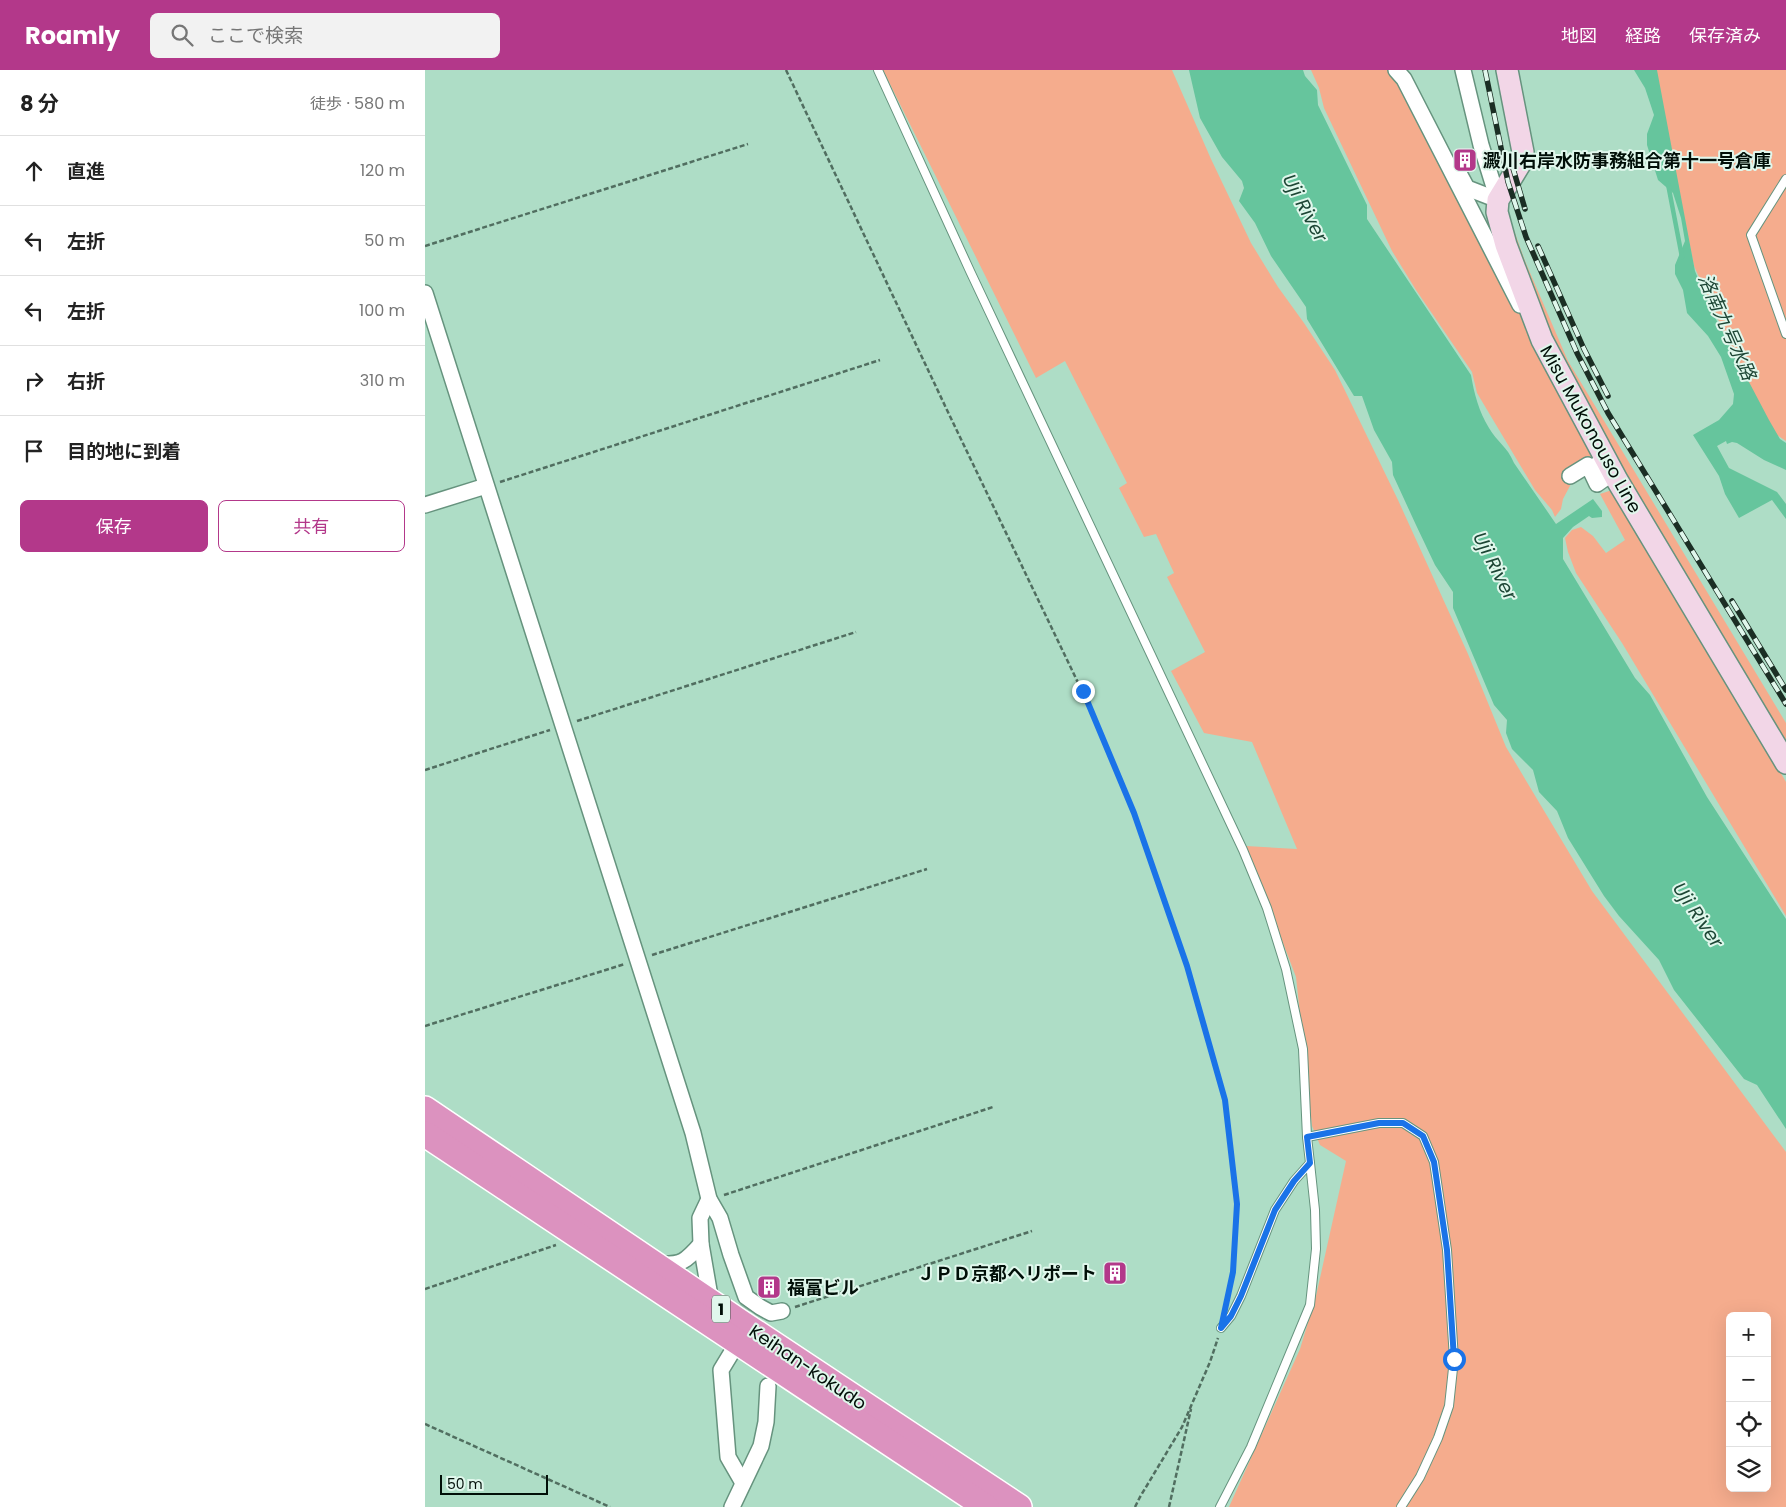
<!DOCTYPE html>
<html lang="ja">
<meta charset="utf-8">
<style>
:root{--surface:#fff;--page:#f2f2f2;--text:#222;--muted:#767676;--line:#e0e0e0;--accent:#b3388a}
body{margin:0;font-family:Poppins,"Noto Sans JP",sans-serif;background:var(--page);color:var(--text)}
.controls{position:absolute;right:15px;bottom:15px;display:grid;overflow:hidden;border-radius:8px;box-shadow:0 5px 20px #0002}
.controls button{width:45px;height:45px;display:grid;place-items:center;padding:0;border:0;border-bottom:1px solid var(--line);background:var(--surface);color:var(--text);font:25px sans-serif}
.scale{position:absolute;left:15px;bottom:12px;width:108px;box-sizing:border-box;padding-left:5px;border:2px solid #010f08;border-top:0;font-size:14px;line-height:18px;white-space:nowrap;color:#010f08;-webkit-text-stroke:4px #e0f7ec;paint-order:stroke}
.stop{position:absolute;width:15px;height:15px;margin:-11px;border:4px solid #1a73e8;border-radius:50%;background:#fff}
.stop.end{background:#1a73e8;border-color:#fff;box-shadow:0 1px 5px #0008}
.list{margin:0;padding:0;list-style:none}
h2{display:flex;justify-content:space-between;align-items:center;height:65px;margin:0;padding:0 20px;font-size:21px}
h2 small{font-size:16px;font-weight:400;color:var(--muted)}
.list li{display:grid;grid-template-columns:32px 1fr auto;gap:15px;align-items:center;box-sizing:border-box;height:70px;padding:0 20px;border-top:1px solid var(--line)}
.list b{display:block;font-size:19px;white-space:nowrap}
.list em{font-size:16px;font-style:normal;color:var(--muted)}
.actions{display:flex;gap:10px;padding:15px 20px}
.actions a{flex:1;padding:11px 0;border:1px solid var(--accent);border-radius:8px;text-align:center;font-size:18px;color:var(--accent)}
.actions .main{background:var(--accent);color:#fff}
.icon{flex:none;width:28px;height:28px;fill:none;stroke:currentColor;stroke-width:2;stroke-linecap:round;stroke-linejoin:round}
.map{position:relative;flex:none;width:1361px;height:1437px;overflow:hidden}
header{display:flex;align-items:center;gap:30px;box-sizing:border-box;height:70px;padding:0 25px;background:var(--accent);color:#fff}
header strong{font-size:24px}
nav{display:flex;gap:28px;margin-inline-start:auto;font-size:18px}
.search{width:350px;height:45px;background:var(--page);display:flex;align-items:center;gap:12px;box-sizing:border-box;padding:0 18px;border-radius:8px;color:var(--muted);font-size:19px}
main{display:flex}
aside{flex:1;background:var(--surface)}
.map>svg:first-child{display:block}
.green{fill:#f5ac8d;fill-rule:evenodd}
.water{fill:#66c59d}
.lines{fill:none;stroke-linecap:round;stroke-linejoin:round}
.stream{stroke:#66c59d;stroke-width:4.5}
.minor-tunnel{stroke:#94beaa;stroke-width:15;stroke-dasharray:15 8;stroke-linecap:butt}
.service-casing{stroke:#66937e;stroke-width:10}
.minor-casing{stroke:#66937e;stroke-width:18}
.secondary-casing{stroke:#66937e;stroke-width:24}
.trunk-casing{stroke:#fff;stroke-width:28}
.path{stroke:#516e60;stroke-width:2.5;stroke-dasharray:5 2.5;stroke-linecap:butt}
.service{stroke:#fff;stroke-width:8}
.minor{stroke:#fff;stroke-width:15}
.secondary{stroke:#f2d6e7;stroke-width:21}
.trunk{stroke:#dc92bf;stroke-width:25}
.rail-casing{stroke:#1b2e24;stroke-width:5.5}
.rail{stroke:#e0f7ec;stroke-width:4;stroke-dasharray:11;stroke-linecap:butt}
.route{stroke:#1a73e8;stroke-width:6}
.labels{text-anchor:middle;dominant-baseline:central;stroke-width:4;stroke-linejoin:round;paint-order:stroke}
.shield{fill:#e0f7ec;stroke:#44554c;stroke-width:1}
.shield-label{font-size:16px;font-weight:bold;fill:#010f08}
.poi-label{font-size:18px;font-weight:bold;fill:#010f08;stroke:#e0f7ec;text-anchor:start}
.street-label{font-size:18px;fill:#010f08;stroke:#e0f7ec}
.water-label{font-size:19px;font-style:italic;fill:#1d4635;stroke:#e0f7ec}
</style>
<header>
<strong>Roamly</strong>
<div class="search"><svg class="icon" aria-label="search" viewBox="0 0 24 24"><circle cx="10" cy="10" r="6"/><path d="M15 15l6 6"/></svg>ここで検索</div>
<nav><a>地図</a><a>経路</a><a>保存済み</a></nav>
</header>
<main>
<aside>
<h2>8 分<small>徒歩 · 580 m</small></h2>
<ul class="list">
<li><svg class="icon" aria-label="ahead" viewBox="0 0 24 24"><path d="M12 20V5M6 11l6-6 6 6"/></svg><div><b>直進</b></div><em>120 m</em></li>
<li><svg class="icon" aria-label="left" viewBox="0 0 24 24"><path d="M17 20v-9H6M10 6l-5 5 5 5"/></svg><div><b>左折</b></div><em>50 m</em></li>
<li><svg class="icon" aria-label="left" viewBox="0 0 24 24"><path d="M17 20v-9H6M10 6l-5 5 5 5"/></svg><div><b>左折</b></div><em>100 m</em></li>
<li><svg class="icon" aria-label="right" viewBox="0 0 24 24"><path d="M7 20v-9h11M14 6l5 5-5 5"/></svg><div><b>右折</b></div><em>310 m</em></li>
<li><svg class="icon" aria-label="arrive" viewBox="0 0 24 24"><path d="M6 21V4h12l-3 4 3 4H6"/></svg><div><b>目的地に到着</b></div></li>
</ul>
<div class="actions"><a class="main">保存</a><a>共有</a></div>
</aside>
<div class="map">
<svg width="1361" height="1437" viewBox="0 0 1361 1437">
<rect width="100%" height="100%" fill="#aeddc6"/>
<g class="green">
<path d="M458 0H747L786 89 826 173 853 217 879 253 910 300 973 430 1043 584 1081 677 1167 821 1361 1082V1437H804L875 1279 891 1226 921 1091 895 1075 887 1056 871 907 821 776 872 779 827 672 779 663 746 601 780 582 742 507 749 503 731 464 719 467 694 418 702 413 640 291 611 308ZM1305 1246H1342V1418H1305Z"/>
<polygon points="886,0 971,0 1182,407 1162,395 1145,406 1146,414 1138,429 1136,439 1130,447 1127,440 1110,420 1052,323 1047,302 991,220 967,181 899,38 894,18"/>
<polygon points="1230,0 1361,0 1361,371 1346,361 1335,342 1269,196"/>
<polygon points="1083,144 1100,191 1143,291 1361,653 1361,677 1186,385 1101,214"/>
<polygon points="1190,419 1361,712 1361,846 1197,573 1151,503 1143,482 1140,468 1147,460 1156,457 1168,466 1181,483 1200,470 1175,424"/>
</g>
<g class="water">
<path d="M764 0H878L880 6 892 20 893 35 942 135V149L1046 305C1049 323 1054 342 1064 358 1072 372 1082 376 1089 393L1131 454 1168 429 1177 441V447L1167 448 1164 446 1148 457 1138 468V489L1210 608 1225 625 1282 727 1361 849V1059L1332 1015 1319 1009 1249 920 1234 890 1194 846 1179 826 1143 768 1132 741 1114 722 1108 700 1087 679 1081 663 1082 650 1069 635 1028 538V522L1010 495 991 455 968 405 967 392 949 360 937 326H929L882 249 881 237 846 186 830 153 814 131 819 118 817 111 797 87 775 48Z"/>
<polygon points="1209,0 1232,0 1270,201 1284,236 1344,350 1355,369 1361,373 1361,400 1339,390 1312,373 1307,372 1302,374 1301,371 1292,376 1304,398 1352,422 1361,434 1361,449 1347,430 1314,448 1300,424 1294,406 1268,365 1294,350 1308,334 1309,324 1296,287 1283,266 1262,243 1258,220 1250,204 1250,195 1260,171 1256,148 1248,123 1233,110 1222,75 1222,64 1229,45 1220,18"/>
</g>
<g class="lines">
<polyline class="stream" points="1243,114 1257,187"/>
<polyline class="minor-tunnel" points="321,1227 330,1264"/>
<g class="service-casing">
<g id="service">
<polyline points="453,0 545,201 818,780 842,838 861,899 878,979 882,1067 885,1093 869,1111 850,1140 816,1226 806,1246 796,1258"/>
<polyline points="1361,109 1326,165 1361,264"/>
<polyline points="882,1067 954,1053 978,1053 998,1066 1009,1092 1022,1180 1029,1289 1024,1336 1013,1368 995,1407 976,1437"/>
<polyline points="795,1437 826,1377 885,1235 891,1179 890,1140 885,1093"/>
</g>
</g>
<g class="minor-casing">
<g id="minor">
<polyline points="971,0 979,9 1095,235"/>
<polyline points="1038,0 1056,75 1073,130"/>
<polyline points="1035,105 1042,118 1073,130"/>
<polyline points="0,223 268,1063 284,1129 295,1148 306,1185 321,1227 335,1237 346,1243 357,1241"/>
<polyline points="1145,406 1163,395 1172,414 1182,407 1174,392"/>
<polyline points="0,435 61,416"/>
<polyline points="284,1129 275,1148 276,1174 286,1232"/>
<path d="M233 1194C257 1195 260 1192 276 1174"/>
<polyline points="313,1272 296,1300 303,1387 318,1413"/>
<polyline points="307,1437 336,1376 341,1352 343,1316"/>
</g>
</g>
<g class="secondary-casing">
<polyline id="secondary" points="1082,0 1098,82 1095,94 1073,130 1072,142 1081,175 1117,270 1192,410 1361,693"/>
</g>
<g class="trunk-casing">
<g id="trunk">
<polyline points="0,1039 318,1254 594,1437"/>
<polyline points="0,1064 561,1437"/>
</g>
</g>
<g class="path">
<polyline points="361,0 522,340 657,621 709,743 762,896 800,1029 812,1134 808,1202 803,1226"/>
<polyline points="0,176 323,74"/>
<polyline points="75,412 455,290"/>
<polyline points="152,651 431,562"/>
<polyline points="0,700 125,660"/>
<polyline points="227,885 502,799"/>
<polyline points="0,956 200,894"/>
<polyline points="299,1125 568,1037"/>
<polyline points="0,1219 131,1175"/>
<polyline points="370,1237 607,1161"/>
<polyline points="0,1354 185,1437"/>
<polyline points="710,1437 715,1427 757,1357 785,1292 793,1268"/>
<polyline points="744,1437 766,1339"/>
</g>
<use href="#service" class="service"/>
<use href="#minor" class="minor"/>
<use href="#secondary" class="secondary"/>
<use href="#trunk" class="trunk"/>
<g class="rail-casing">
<g id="rail">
<polyline points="1060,0 1083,112 1101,167 1152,283 1183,343 1361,634"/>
<polyline points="1087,95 1100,139"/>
<polyline points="1113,176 1159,279 1183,326"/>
<polyline points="1307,531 1361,620"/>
</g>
</g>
<use href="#rail" class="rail"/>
</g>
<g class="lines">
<polyline class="route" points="658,621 709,743 762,896 800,1030 812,1134 808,1202 796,1258 806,1246 816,1226 850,1140 869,1111 885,1093 882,1067 954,1053 978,1053 998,1066 1009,1092 1022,1180 1029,1289"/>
</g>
<defs>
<g id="building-square" transform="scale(1.25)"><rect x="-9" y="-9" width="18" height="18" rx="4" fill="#b3388a" stroke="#e0f7ec"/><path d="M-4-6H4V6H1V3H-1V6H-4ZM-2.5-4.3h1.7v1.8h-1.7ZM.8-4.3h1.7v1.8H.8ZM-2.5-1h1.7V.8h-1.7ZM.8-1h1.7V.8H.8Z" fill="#fff"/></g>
</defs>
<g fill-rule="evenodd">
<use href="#building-square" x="1040" y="90"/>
<use href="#building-square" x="690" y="1203"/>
<use href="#building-square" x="344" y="1217"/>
</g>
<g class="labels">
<rect class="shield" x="287" y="1225.5" width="18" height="27" rx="4"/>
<g class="shield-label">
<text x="296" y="1239">1</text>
</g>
<g class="poi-label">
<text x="1058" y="90">澱川右岸水防事務組合第十一号倉庫</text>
<text x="672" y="1203" text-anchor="end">ＪＰＤ京都ヘリポート</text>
<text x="362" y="1217">福富ビル</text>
</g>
<g class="street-label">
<text transform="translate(1166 359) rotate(61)">Misu Mukonouso Line</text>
<text transform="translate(383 1297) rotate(34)">Keihan-kokudo</text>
</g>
<g class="water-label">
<text transform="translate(880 138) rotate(62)">Uji River</text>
<text transform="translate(1302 257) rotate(66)">洛南九号水路</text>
<text transform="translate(1070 496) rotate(63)">Uji River</text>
<text transform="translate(1273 845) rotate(56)">Uji River</text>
</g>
</g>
</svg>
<div class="controls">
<button>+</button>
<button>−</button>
<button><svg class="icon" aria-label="locate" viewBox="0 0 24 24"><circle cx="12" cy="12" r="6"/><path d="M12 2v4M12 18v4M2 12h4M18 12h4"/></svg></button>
<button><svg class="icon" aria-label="layers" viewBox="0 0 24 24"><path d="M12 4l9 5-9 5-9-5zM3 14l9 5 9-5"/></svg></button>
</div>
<div class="scale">50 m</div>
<div class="stop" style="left:1029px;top:1289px"></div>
<div class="stop end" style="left:658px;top:621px"></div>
</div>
</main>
